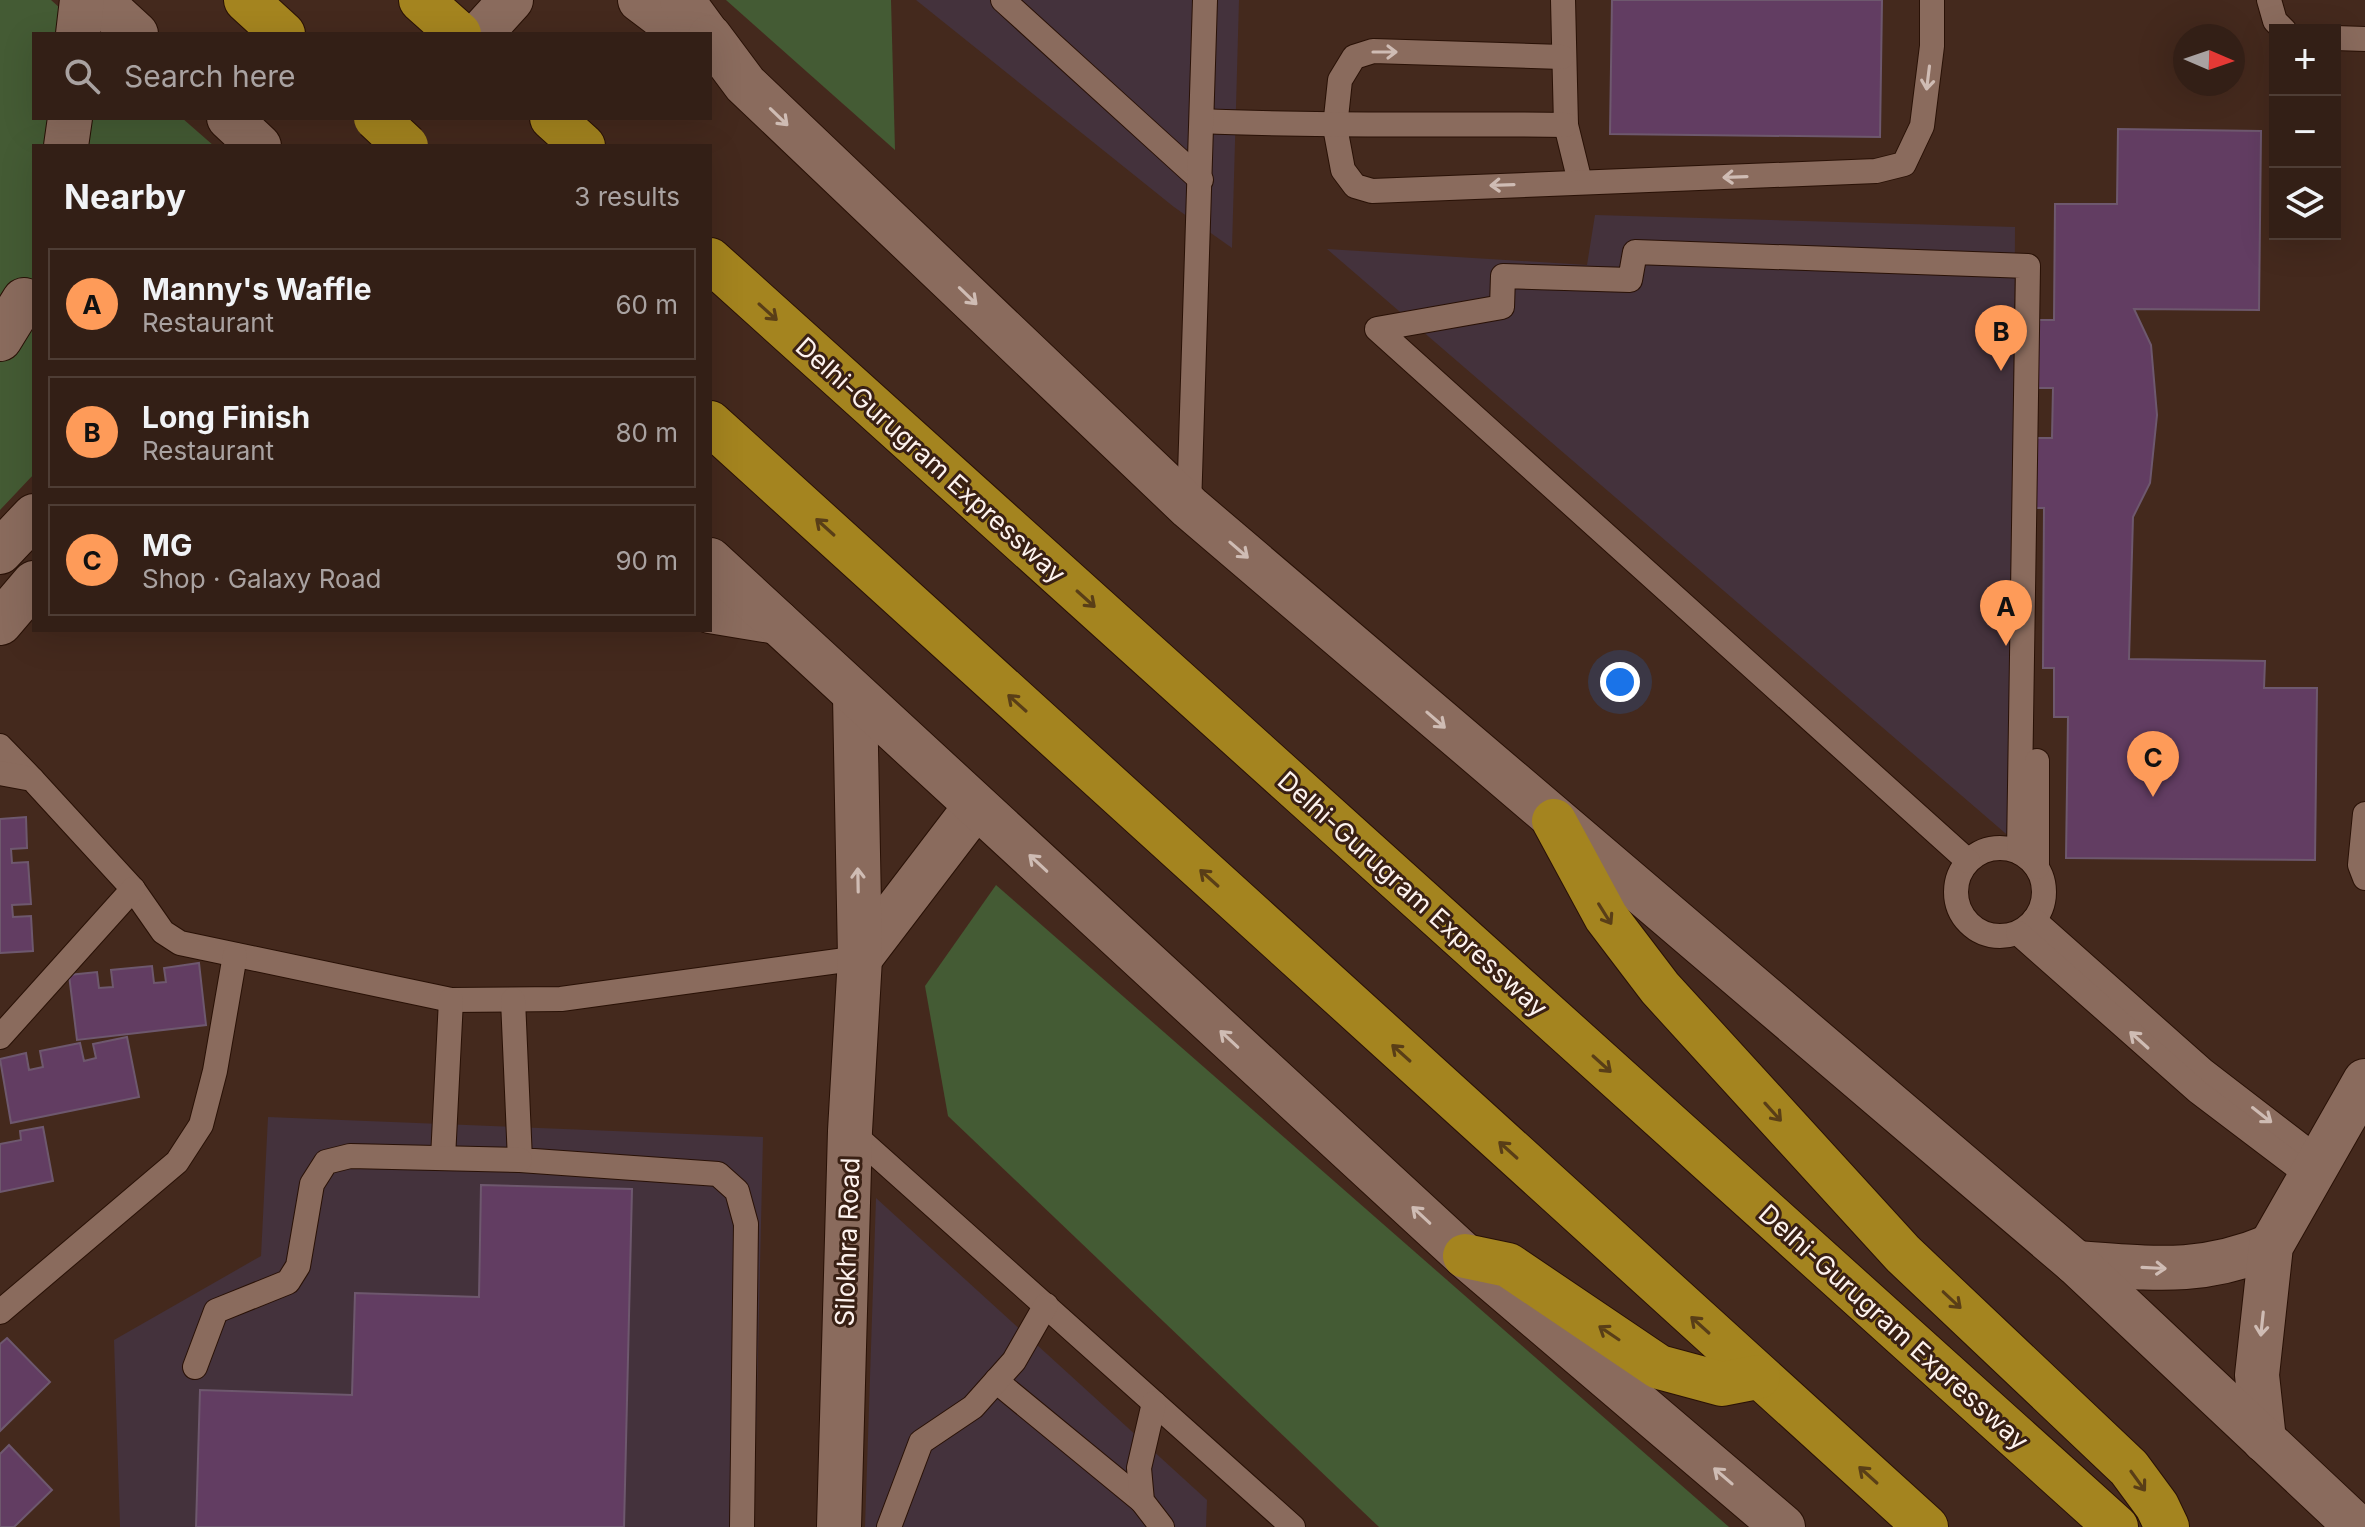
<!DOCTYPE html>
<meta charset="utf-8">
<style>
:root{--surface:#331f16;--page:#3e2c23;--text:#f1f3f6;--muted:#a9a2a1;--line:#4e3d35;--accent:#fe9b59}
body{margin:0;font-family:Inter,sans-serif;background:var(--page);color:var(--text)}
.controls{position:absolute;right:24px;top:24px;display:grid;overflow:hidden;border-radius:0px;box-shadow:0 8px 32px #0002}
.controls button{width:72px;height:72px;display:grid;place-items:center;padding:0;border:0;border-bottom:2px solid var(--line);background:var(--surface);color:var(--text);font:40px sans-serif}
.compass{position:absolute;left:2173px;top:24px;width:72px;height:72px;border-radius:50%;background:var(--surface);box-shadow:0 8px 32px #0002;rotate:92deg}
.you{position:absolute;left:1620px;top:682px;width:28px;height:28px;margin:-20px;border:6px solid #fff;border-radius:50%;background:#1a73e8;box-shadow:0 0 0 12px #1a73e833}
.badge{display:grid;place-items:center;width:52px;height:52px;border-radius:50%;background:var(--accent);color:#111;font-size:26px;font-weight:700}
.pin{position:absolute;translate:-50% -66px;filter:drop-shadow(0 2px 4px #0008)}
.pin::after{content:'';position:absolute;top:42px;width:28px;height:24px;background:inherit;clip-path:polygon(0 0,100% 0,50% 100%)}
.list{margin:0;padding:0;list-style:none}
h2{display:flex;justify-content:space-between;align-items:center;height:104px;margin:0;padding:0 32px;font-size:34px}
h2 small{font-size:26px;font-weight:400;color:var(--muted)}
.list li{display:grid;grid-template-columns:52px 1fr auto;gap:24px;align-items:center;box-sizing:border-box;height:112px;margin:0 16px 16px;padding:0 16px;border:2px solid var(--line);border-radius:0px}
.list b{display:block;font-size:30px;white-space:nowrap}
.list p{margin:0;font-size:26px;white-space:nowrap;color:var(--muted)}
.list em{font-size:26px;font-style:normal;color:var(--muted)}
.icon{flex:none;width:44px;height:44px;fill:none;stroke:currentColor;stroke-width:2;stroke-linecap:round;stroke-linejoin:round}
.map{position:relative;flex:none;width:2365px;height:1527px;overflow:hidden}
.search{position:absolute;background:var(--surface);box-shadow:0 8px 32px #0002;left:32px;top:32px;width:680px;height:88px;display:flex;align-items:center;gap:20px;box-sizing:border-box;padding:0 28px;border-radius:0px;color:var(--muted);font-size:30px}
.panel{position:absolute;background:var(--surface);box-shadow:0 8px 32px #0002;left:32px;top:144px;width:680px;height:488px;border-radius:0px}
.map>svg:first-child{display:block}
.commercial{fill:#44323c}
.green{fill:#445b34}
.building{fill:#623d62;stroke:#6e586e;stroke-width:2}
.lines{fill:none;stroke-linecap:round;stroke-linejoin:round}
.service-casing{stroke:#291106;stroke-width:26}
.minor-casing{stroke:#291106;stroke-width:46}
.tertiary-casing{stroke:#291106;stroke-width:46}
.secondary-casing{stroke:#291106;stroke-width:46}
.motorway-casing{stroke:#291106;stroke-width:46}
.service{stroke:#8a6b5d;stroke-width:24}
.minor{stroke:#8a6b5d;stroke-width:44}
.tertiary{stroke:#8a6b5d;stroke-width:44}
.secondary{stroke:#8a6b5d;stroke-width:44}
.motorway{stroke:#a4841f;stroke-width:44}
.motorway-bridge-casing{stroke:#291106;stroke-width:46;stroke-linecap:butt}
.motorway-bridge{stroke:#a4841f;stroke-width:44}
.oneway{stroke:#cfbcb4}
.oneway2{stroke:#593e17}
.labels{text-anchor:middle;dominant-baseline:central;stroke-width:6;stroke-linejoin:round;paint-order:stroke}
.street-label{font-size:26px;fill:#fdf2ee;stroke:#392014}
</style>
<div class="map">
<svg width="2365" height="1527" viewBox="0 0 2365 1527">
<rect width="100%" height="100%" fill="#44291d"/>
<g class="commercial">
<polygon points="916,0 1239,0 1232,248 1174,207"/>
<polygon points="1595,215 2015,227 2012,839 1327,249 1587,265"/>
<polygon points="268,1117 763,1137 754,1527 120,1527 114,1340 261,1256"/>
<polygon points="876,1198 1207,1500 1206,1527 865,1527"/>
</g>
<g class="green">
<polygon points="0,0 51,0 89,34 34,34 34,118 182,118 214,146 34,146 34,474 0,510"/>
<polygon points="726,0 891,0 895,150"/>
<polygon points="996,885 1729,1527 1379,1527 948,1116 925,986"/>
</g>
<g class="building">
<polygon points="1612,0 1882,0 1880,137 1610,134"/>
<polygon points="2118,129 2261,131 2259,310 2134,309 2151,345 2157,415 2150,483 2133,517 2129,659 2265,661 2264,688 2317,688 2315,860 2066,858 2068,717 2054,717 2054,668 2043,668 2044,508 2028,508 2029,438 2052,438 2053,388 2028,388 2029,320 2054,320 2055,204 2117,204"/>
<polygon points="26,817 27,848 11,849 12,863 28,862 31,904 12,905 13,917 31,916 33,951 0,953 0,819"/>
<polygon points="199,963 206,1025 77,1040 69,975 97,972 99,988 113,987 111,970 152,966 154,983 166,982 164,968"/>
<polygon points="127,1037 139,1097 11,1123 0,1059 26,1053 29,1070 43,1067 40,1051 80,1043 84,1061 96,1058 93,1044"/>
<polygon points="43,1127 53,1181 0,1192 0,1144 21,1140 20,1131"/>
<polygon points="481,1185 632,1189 624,1527 196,1527 200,1390 352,1395 355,1293 479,1297"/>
<polygon points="7,1338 50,1382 0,1431 0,1344"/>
<polygon points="9,1445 52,1490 14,1527 0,1527 0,1454"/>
</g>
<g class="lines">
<g class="service-casing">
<g id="service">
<polyline points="1003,0 1201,180"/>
<polyline points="1563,0 1566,125 1580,182"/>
<polyline points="2269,0 2275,21 2284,30"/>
<polyline points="2335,38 2365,39"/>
<polyline points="1562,57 1373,51 1354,57 1340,80 1335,127 1343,170 1355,186 1372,191 1876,171 1904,164 1922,126 1932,46 1932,0"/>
<path d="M1202 121C1324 127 1444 123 1566 125"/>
<polyline points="1189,507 1205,0"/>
<polyline points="0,746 32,779"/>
<polyline points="0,773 32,779 133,889 163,932 180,943 451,1000 561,999 860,958"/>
<polyline points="2365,814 2360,865 2365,878"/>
<circle cx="2000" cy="892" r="44"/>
<polyline points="1968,861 1377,329 1502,307 1503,276 1630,280 1635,252 2028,266 2019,852"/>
<polyline points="2037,867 2037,761"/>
<polyline points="2034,920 2203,1070 2320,1160"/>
<polyline points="2018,933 2198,1092 2310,1177"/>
<polyline points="513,1000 520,1160 718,1174 737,1191 746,1224 742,1527"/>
<polyline points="0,1037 133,889"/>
<polyline points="850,1131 1293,1527"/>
<polyline points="443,1158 451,1000"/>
<polyline points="0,1312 177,1162 201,1125 215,1071 235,955"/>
<polyline points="195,1367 216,1311 288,1282 298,1266 312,1184 326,1162 350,1156 520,1160"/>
<polyline points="996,1381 1142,1501"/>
<polyline points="1154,1403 1139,1468 1142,1501 1162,1527"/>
<polyline points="889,1527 921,1442 973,1407 1014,1361 1046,1305"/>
</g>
</g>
<g class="minor-casing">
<g id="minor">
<polyline points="860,958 976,806"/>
<polyline points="839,1527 850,1131 860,958 855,696"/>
</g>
</g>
<g class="tertiary-casing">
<g id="tertiary">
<polyline points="640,0 685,34"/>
<polyline points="480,34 511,0"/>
<polyline points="0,552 34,516"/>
<polyline points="710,611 777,622"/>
<polyline points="0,623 34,583"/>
<path d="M2076 1263C2151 1268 2200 1276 2271 1246"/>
<polyline points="2264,1440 2257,1375 2271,1246 2365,1081"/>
</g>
</g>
<g class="secondary-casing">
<g id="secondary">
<polyline points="99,0 136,34"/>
<polyline points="682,0 707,34"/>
<polyline points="78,34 82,0"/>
<polyline points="710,37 745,84 1189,507 2076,1263 2357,1527"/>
<polyline points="229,118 259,146"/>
<polyline points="66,146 70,118"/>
<polyline points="0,339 24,300"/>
<polyline points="710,560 1465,1256 1783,1527"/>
</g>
</g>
<g class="motorway-casing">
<g id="motorway">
<polyline points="246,0 283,34"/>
<polyline points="421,0 459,34"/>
<polyline points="552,118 583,146"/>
<polyline points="710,260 2116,1527"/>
<polyline points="710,423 1926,1527"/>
<polyline points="1554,821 1606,917 1660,988 1903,1254 2129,1468 2157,1506 2167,1527"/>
<polyline points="1465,1256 1508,1265 1659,1367 1722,1384 1758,1377"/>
</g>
</g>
<use href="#service" class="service"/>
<use href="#minor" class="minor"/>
<use href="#tertiary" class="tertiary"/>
<use href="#secondary" class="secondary"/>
<use href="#motorway" class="motorway"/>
<g class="motorway-bridge-casing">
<polyline id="motorway-bridge" points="376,118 406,146"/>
</g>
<use href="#motorway-bridge" class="motorway-bridge"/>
</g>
<defs><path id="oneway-shaft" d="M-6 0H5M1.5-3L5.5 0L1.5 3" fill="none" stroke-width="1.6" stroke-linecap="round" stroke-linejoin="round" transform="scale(2)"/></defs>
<g class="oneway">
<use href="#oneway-shaft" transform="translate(1385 52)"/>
<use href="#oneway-shaft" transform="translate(1928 78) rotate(97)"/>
<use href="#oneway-shaft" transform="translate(779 117) rotate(44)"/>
<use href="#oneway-shaft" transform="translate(1735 177) rotate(178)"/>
<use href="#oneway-shaft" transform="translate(1502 185) rotate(178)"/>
<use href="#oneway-shaft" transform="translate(968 296) rotate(44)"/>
<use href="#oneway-shaft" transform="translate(1239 550) rotate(41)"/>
<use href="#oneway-shaft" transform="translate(1436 720) rotate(41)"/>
<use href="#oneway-shaft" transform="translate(1038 863) rotate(-137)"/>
<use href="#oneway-shaft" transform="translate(858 880) rotate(-91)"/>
<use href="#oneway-shaft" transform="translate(1229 1039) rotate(-137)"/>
<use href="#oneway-shaft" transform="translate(2139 1040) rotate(-138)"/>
<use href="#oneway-shaft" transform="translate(2262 1115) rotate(38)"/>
<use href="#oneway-shaft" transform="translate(1421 1215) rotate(-137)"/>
<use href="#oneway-shaft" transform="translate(2154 1268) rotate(3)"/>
<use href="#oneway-shaft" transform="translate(2262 1324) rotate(96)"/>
<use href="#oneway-shaft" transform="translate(1723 1476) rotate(-139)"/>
</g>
<g class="oneway2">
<use href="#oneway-shaft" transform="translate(768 312) rotate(42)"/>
<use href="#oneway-shaft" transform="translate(825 527) rotate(-138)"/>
<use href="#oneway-shaft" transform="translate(1086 599) rotate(42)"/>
<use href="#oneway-shaft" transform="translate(1017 703) rotate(-138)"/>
<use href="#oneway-shaft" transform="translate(1209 878) rotate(-138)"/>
<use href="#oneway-shaft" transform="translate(1605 914) rotate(58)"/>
<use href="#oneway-shaft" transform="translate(1401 1053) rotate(-138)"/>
<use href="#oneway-shaft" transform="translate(1602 1064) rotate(42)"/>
<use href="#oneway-shaft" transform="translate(1773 1112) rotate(48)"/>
<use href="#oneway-shaft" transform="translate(1508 1150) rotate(-138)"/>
<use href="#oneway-shaft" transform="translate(1952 1300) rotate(43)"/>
<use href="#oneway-shaft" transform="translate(1700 1325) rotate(-138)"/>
<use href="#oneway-shaft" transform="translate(1609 1333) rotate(-146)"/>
<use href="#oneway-shaft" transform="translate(1868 1475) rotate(-138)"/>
<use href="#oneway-shaft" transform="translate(2138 1481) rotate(54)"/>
</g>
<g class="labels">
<g class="street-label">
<text transform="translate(931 460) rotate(42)">Delhi-Gurugram Expressway</text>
<text transform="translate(1413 894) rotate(42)">Delhi-Gurugram Expressway</text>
<text transform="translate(847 1242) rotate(-88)">Silokhra Road</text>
<text transform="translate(1894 1327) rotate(42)">Delhi-Gurugram Expressway</text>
</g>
</g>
</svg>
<div class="controls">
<button>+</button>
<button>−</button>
<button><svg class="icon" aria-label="layers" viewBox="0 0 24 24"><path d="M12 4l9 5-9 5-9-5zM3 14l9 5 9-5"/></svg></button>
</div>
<svg class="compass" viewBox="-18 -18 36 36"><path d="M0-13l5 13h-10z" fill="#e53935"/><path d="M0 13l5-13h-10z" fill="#a9a2a1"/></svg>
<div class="you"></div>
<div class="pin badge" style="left:2006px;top:646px">A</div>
<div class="pin badge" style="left:2001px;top:371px">B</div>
<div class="pin badge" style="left:2153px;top:797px">C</div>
<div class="search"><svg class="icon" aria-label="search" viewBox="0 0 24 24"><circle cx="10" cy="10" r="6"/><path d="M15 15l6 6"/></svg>Search here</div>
<section class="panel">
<h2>Nearby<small>3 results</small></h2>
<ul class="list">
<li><span class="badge">A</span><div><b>Manny's Waffle</b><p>Restaurant</p></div><em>60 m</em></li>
<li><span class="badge">B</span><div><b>Long Finish</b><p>Restaurant</p></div><em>80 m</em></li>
<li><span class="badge">C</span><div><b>MG</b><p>Shop · Galaxy Road</p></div><em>90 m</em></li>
</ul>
</section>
</div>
